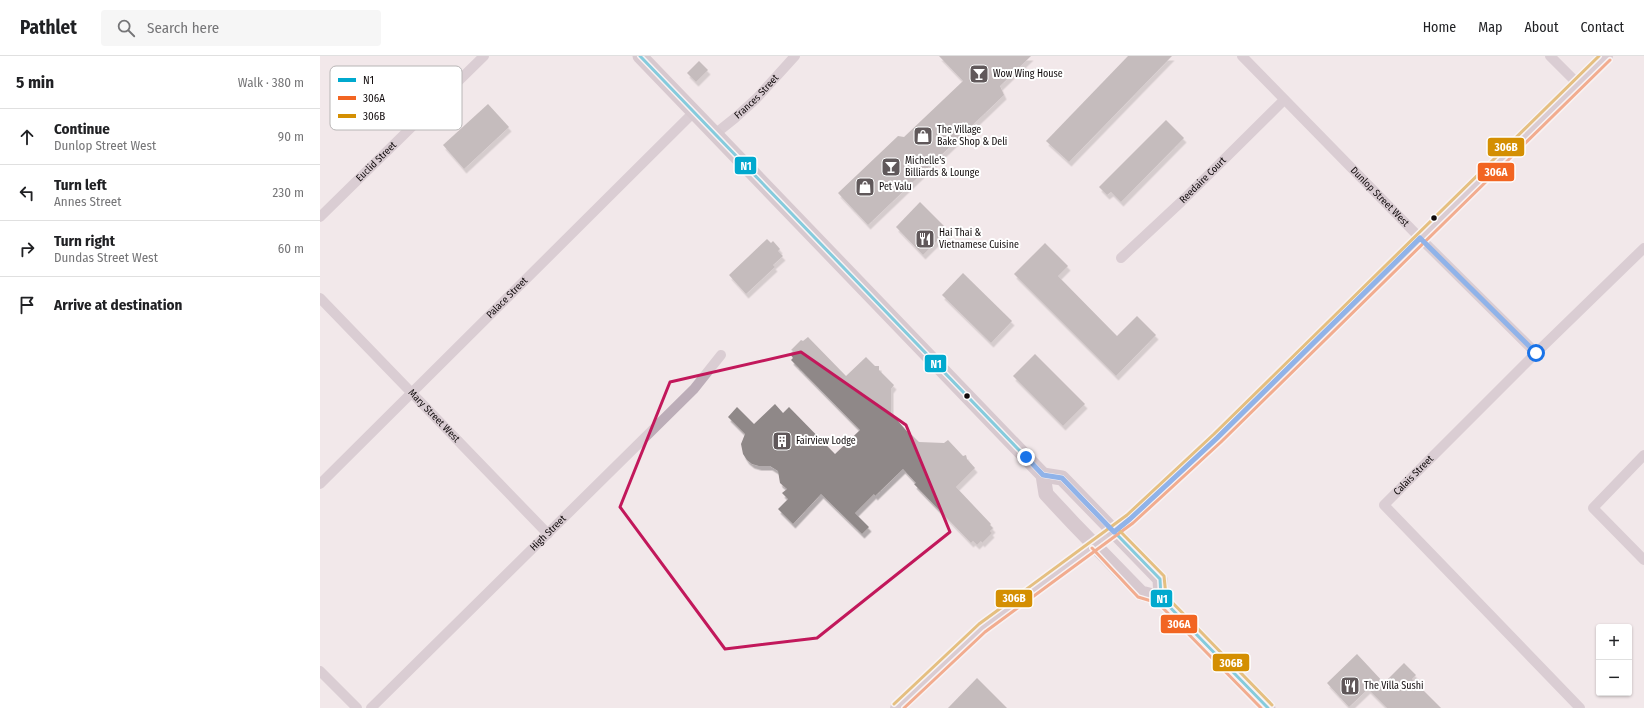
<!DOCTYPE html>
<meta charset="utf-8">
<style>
:root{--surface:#fff;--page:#f6f6f6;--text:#202124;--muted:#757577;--line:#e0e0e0}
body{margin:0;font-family:"Fira Sans Condensed",sans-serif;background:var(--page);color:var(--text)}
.controls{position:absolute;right:12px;bottom:12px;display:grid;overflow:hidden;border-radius:4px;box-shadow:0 1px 3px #0004}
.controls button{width:36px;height:36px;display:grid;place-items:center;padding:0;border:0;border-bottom:1px solid var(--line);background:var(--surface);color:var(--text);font:20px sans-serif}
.stop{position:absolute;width:12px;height:12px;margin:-9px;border:3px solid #1a73e8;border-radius:50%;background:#fff}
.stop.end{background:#1a73e8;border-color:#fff;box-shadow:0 1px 4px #0008}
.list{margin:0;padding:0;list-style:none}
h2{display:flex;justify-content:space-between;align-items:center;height:52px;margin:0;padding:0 16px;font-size:17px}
h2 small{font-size:13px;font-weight:400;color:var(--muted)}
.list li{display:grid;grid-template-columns:26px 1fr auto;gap:12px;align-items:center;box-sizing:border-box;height:56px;padding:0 16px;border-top:1px solid var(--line)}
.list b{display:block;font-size:15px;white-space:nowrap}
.list p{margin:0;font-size:13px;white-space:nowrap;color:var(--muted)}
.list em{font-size:13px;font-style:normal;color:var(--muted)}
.icon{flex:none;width:22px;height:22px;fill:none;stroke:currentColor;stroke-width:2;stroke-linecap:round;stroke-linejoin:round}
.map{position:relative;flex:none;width:1324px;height:652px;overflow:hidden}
header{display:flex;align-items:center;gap:24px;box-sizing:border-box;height:56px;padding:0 20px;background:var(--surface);border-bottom:1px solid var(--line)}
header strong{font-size:19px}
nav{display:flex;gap:22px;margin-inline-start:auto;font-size:14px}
.search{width:280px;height:36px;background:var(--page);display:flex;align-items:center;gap:10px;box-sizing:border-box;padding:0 14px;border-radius:4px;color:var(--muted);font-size:15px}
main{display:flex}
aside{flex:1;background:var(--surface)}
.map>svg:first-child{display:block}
.building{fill:#8f8888;filter:url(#shadow)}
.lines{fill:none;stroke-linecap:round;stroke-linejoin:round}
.street{stroke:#bcadb8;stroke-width:10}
.secondary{stroke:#bcacb7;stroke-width:14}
.primary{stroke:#b6a4b0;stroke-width:15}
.bus-1-casing{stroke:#fff;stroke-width:6}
.bus-2-casing{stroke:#fff;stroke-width:6}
.bus-3-casing{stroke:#fff;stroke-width:6}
.bus-1{stroke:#00a9ce;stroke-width:3}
.bus-2{stroke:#f26522;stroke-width:3}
.bus-3{stroke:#d48f02;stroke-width:3}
.route{stroke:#1a73e8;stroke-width:5}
.marked{fill:none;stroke:#c2185b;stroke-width:3;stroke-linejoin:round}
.bus-dot{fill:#110b0c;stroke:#fff;stroke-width:1.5}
.labels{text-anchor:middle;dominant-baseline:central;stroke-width:4;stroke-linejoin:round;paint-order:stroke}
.poi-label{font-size:10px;fill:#110b0c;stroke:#fff;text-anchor:start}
.street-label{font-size:10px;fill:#110b0c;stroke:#fff}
.key{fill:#fff;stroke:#b8b6b6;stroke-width:1}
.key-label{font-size:11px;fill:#110b0c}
.line-badge{stroke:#fff;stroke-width:1.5}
.badge-label{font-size:11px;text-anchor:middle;font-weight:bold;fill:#fff}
</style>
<header>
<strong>Pathlet</strong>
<div class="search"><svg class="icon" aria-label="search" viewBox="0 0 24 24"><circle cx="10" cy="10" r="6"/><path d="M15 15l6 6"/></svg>Search here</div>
<nav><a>Home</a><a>Map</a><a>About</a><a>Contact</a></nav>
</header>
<main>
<aside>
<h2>5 min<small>Walk · 380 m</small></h2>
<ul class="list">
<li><svg class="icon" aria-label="ahead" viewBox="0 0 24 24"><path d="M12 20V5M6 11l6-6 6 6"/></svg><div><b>Continue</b><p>Dunlop Street West</p></div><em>90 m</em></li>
<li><svg class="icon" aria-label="left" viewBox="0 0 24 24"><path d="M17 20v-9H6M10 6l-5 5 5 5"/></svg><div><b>Turn left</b><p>Annes Street</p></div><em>230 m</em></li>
<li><svg class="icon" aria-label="right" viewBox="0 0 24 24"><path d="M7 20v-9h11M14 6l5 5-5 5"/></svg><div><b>Turn right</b><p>Dundas Street West</p></div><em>60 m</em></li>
<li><svg class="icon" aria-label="arrive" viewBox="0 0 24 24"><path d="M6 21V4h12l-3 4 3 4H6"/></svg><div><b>Arrive at destination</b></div></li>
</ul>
</aside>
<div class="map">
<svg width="1324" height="652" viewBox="0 0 1324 652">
<defs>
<filter id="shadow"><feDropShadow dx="2.5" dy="4.5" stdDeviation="0" flood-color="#0004"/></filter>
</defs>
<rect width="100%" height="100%" fill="#f2e8ea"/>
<g class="building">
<polygon points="619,0 711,0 680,30 684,39 548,169 518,137 578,80 584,81 643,25"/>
<polygon points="808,0 852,0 749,106 726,85"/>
<polygon points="379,5 388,14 376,26 367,17"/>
<polygon points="168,48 189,71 144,113 123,89"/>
<polygon points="846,64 864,82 801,146 791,136 787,139 779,131"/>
<polygon points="600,146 628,174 603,199 576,171"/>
<polygon points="447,183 451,187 453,185 460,193 458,195 463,200 453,209 455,211 426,238 409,219"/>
<polygon points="725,187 748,210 738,220 797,280 817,260 836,279 796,320 694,218"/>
<polygon points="643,217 692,265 671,287 622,239"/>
<polygon points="488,281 526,320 546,301 555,310 559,310 559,314 574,329 571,333 571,357 591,380 592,379 599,386 624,387 628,384 643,400 646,399 647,403 655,412 636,431 671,468 670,469 673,472 670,475 672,477 662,487 661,485 657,489 653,485 651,487 594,428 596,427 583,413 555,440 554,438 535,457 549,471 542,478 501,438 473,468 458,453 468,443 462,437 467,433 460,427 458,415 450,410 439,410 432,408 427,404 423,398 421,388 425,378 408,361 417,351 434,368 455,348 463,357 469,351 515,398 540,374 471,304 473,302 470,298 473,295 471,294 481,284 483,285"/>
<polygon points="715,298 765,348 743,370 693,320"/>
<polygon points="1037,598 1064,627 1084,607 1096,619 1092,623 1121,652 1067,652 1048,633 1029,651 1007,627"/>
<polygon points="657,622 687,652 628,652"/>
</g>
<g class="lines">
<g class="street">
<path id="s1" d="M922 0 1100 182 1216 297"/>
<polyline points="1230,0 1258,28"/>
<path id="s2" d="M395 78 415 62 436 43 475 0"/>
<path id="s3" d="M0 161 164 0"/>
<path id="s4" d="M801 202 861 146 964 44"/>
<path id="s5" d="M0 242 228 478"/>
<polyline points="1324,399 1273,452 1324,504"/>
<path id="s6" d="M0 428 374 56"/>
<polyline points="0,615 37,652"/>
<path id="s7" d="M51 652 374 333 401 299"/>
<path id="s8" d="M1260 652 1064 449 1216 297 1324 192"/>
</g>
<polyline class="secondary" points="577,652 662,572 810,463 897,382 1286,0"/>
<g class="primary">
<polyline points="320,0 723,419 726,438 753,467 821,537 841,542 948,652"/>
<polyline points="723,419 742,422 840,523 841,542"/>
</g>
<g class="bus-1-casing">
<polyline id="bus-1" points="320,0 723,419 742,422 840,523 841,542 948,652"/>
</g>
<g class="bus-2-casing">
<g id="bus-2">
<polyline points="772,492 818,541 838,547 941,652"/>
<polyline points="584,652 665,576 813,467 901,386 1290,4"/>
</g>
</g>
<g class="bus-3-casing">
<g id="bus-3">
<polyline points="798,473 844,520 846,540 952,649"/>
<polyline points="574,648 659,568 807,459 894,378 1279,0"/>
</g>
</g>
<use href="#bus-1" class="bus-1"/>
<use href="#bus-2" class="bus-2"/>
<use href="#bus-3" class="bus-3"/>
</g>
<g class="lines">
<polyline class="route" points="706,401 723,419 742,422 794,476 810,463 897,382 1100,182 1216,297"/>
</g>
<path d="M0 0H1324V652H0ZM481 296 586 369 630 476 497 582 405 593 300 451 350 326Z" fill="#f2e8ea" fill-opacity=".55" fill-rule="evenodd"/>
<path class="marked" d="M481 296 586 369 630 476 497 582 405 593 300 451 350 326Z"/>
<defs>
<g id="bar-square" transform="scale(1)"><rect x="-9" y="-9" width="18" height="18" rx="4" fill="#60585a" stroke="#fff"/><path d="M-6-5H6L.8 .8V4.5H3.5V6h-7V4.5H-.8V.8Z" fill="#fff"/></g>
<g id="shop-square" transform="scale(1)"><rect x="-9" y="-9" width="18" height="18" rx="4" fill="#60585a" stroke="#fff"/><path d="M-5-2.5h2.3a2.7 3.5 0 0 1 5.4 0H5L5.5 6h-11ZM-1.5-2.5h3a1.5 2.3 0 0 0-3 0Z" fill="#fff"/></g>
<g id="restaurant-square" transform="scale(1)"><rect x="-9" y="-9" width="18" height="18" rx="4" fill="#60585a" stroke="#fff"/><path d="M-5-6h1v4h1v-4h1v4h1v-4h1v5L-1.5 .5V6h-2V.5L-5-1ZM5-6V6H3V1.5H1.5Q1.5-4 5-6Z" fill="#fff"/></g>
<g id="building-square" transform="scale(1)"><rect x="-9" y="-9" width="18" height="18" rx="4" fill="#60585a" stroke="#fff"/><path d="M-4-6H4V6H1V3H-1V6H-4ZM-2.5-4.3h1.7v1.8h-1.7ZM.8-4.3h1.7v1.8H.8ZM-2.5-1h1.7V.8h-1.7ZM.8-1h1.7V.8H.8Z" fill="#fff"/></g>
</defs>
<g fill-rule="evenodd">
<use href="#bar-square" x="659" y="18"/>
<use href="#shop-square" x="603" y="80"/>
<use href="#bar-square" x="571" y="111"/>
<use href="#shop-square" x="545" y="131"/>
<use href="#restaurant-square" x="605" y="183"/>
<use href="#building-square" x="462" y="385"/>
<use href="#restaurant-square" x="1030" y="630"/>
</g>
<g class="bus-dot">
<circle cx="1114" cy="162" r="3.5"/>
<circle cx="647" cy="340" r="3.5"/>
</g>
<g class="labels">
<g class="poi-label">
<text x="673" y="18">Wow Wing House</text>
<text x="617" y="74">The Village<tspan x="617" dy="12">Bake Shop &amp; Deli</tspan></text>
<text x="585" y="105">Michelle's<tspan x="585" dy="12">Billiards &amp; Lounge</tspan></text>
<text x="559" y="131">Pet Valu</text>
<text x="619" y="177">Hai Thai &amp;<tspan x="619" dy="12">Vietnamese Cuisine</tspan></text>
<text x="476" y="385">Fairview Lodge</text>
<text x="1044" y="630">The Villa Sushi</text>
</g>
<g class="street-label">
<text stroke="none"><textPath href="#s2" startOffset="56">Frances Street</textPath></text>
<text stroke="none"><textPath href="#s3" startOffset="79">Euclid Street</textPath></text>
<text stroke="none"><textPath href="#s4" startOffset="113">Reedaire Court</textPath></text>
<text stroke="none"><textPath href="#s1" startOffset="197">Dunlop Street West</textPath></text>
<text stroke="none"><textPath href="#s6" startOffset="264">Palace Street</textPath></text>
<text stroke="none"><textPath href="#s5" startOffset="164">Mary Street West</textPath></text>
<text stroke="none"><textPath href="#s8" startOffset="324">Calais Street</textPath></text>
<text stroke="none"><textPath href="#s7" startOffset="249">High Street</textPath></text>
</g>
</g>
<rect x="10" y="10" width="132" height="64" rx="6" class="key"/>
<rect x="18" y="22" width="18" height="4" fill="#00a9ce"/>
<rect x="18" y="40" width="18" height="4" fill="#f26522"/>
<rect x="18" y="58" width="18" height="4" fill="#d48f02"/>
<g class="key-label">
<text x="43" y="28">N1</text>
<text x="43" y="46">306A</text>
<text x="43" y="64">306B</text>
</g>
<g class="line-badge">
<rect x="1167" y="81" width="38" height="20" rx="4" fill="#d48f02"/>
<rect x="414" y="100" width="23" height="19" rx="4" fill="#00a9ce"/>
<rect x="1157" y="106" width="38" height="20" rx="4" fill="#f26522"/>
<rect x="604" y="298" width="23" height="19" rx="4" fill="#00a9ce"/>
<rect x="675" y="533" width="38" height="19" rx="4" fill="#d48f02"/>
<rect x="830" y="533" width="23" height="19" rx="4" fill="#00a9ce"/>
<rect x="840" y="558" width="38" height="20" rx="4" fill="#f26522"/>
<rect x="892" y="597" width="38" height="19" rx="4" fill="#d48f02"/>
</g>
<g class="badge-label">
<text x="1186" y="95">306B</text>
<text x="426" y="114">N1</text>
<text x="1176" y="120">306A</text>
<text x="616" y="312">N1</text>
<text x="694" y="546">306B</text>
<text x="842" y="547">N1</text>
<text x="859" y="572">306A</text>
<text x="911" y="611">306B</text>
</g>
</svg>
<div class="controls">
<button>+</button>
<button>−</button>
</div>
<div class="stop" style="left:1216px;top:297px"></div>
<div class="stop end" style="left:706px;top:401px"></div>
</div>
</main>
